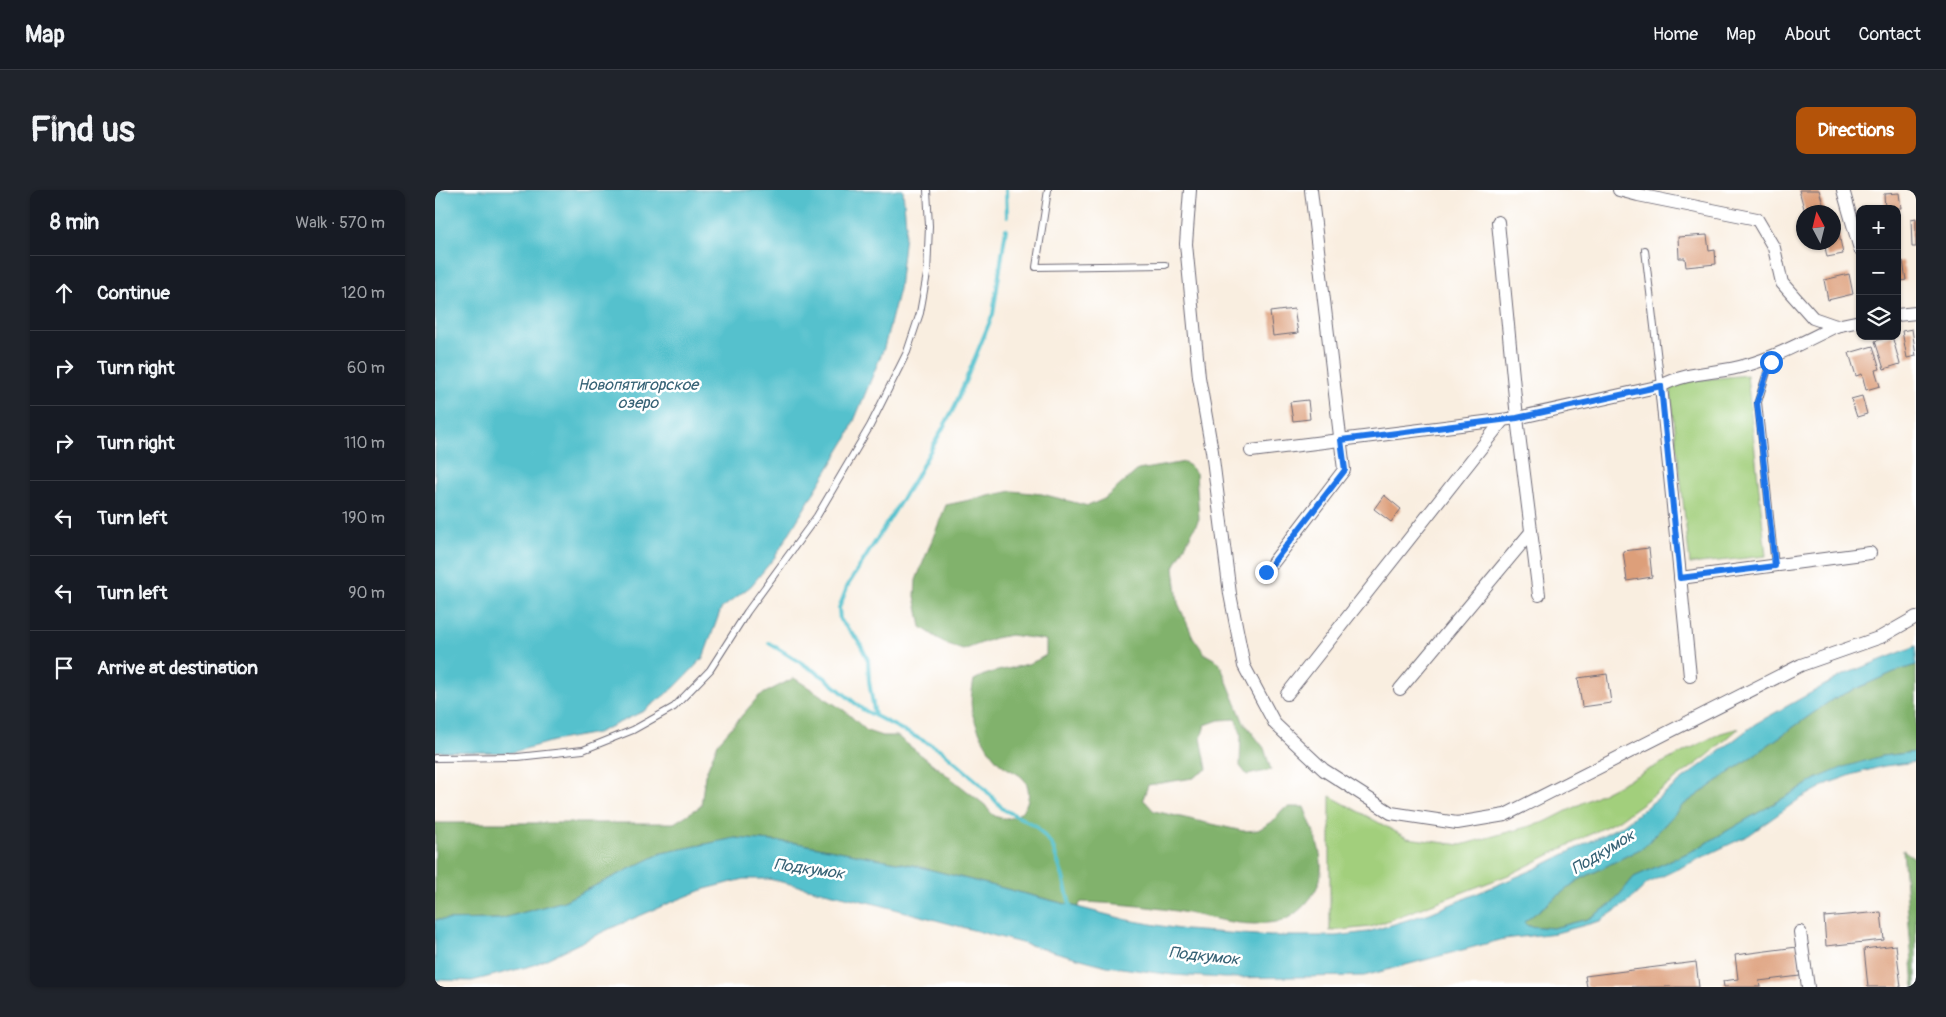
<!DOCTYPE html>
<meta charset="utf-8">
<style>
:root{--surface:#171b24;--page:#20242c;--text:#f1f3f6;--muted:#9ea1a6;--line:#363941;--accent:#b45309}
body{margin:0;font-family:Pangolin,sans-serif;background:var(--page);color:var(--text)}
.controls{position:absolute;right:15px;top:15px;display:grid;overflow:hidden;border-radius:10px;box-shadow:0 1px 4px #0004}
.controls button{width:45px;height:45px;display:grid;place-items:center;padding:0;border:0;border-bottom:1px solid var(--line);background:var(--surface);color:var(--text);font:25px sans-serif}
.compass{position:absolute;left:1361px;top:15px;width:45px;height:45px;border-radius:50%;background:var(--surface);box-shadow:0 1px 4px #0004;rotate:353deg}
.stop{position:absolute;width:15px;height:15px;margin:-11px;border:4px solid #1a73e8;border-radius:50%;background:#fff}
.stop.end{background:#1a73e8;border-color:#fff;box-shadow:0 1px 5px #0008}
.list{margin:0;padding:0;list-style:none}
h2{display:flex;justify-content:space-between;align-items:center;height:65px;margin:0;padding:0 20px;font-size:21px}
h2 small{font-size:16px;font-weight:400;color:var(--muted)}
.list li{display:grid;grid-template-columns:32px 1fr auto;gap:15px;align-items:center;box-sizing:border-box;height:75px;padding:0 20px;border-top:1px solid var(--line)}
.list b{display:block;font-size:19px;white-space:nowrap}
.list em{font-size:16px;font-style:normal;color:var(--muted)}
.icon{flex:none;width:28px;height:28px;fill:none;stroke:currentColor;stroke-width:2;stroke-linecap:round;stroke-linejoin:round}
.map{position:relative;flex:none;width:1481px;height:797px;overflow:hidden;border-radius:10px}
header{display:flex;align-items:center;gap:30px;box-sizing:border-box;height:70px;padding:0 25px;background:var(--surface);border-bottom:1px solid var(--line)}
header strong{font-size:24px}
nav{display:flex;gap:28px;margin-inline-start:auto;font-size:18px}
.intro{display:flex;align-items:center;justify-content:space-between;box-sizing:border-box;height:120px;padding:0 30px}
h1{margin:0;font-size:35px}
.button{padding:12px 22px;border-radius:10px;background:var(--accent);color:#fff;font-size:18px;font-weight:700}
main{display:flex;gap:30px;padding:0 30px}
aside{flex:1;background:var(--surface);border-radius:10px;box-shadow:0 1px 4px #0004}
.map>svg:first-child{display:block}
.green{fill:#a2cf7c;stroke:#62785c}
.forest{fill:#81b26c;stroke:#526a54}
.water{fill:#54c1cd;stroke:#3b7284}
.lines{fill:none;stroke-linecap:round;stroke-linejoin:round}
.stream{stroke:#54c1cd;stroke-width:4}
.building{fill:#dd9f7a}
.service-casing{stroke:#6d6975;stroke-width:8}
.minor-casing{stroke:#6d6975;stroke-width:14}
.service{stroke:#fff;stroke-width:6}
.minor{stroke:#fff;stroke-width:12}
.route{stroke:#1a73e8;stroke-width:6}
.labels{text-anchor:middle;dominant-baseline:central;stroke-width:5;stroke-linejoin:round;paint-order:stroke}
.water-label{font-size:16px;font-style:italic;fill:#366275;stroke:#fff}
</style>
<header>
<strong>Map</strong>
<nav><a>Home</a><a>Map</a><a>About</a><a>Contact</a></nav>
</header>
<div class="intro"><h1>Find us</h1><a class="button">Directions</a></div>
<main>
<aside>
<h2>8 min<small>Walk · 570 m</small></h2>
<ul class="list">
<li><svg class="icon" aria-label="ahead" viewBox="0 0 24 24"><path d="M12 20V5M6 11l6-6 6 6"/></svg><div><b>Continue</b></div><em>120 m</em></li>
<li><svg class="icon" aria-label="right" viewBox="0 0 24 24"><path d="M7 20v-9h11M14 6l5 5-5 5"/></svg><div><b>Turn right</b></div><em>60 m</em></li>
<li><svg class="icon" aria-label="right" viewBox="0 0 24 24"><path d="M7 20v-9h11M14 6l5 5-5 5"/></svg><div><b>Turn right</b></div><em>110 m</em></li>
<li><svg class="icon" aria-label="left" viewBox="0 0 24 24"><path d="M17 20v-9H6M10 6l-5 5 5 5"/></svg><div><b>Turn left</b></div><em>190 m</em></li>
<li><svg class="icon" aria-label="left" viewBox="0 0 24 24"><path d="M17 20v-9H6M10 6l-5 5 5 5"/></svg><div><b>Turn left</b></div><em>90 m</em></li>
<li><svg class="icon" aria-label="arrive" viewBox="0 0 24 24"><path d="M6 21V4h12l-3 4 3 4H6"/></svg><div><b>Arrive at destination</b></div></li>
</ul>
</aside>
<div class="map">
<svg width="1481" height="797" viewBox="0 0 1481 797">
<rect width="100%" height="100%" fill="#fff"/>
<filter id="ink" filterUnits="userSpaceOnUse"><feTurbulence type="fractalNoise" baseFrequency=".02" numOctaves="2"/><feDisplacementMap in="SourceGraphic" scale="10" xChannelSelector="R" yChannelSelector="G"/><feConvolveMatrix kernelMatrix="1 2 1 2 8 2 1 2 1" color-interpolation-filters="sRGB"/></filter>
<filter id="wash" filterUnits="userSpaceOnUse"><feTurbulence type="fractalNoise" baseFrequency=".0096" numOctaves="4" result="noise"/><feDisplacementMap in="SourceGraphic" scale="20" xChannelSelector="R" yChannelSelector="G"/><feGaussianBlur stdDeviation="1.12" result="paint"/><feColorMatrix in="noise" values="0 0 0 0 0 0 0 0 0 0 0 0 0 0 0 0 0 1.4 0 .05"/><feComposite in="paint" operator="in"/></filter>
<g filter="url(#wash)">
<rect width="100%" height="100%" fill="#f9eee0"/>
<g class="green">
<polygon points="1312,185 1331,366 1255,374 1235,193"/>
<polygon points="1304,538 1272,566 1184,630 1076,684 936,737 895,741 895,606 972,648 1026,655 1110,632 1286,543"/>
</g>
<g class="forest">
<path d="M750 272 761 283 764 329 739 377 743 413 758 447 770 464 784 472 808 531 829 558 836 580 812 585 805 576 806 544 801 529 784 530 770 535 766 548 772 579 758 588 713 595 708 609 719 621 808 641 823 640 837 632 847 620 854 617H869C877 638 888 660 886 683 885 702 864 725 846 731 839 733 828 733 820 734 793 734 767 725 741 721 710 716 677 713 646 712L643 717 477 675 362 653 300 648 227 663 129 711 65 729 0 730V633H239L266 616 270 585 283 553 324 506 359 488 410 521 432 541 447 546H462L550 615C553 619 556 624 560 626 581 636 599 614 592 595 589 584 574 581 566 574 555 566 539 534 537 521 535 510 537 501 539 490 563 476 588 481 611 465V450L576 445 560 448 528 460 513 455 486 437 480 406 481 390 511 315 577 301 607 304 653 316 669 309 703 280Z"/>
<polygon points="1481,475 1481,562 1447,566 1383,588 1261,659 1199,687 1177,714 1153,729 1118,738 1093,736 1089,732 1142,691 1209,657 1247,616 1398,509 1459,482"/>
<polygon points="1468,660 1481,669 1481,797 1479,797"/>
</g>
<g class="water">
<polygon points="0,0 468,0 471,35 464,99 449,158 412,248 340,367 316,396 286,419 268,468 240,497 209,521 162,543 118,551 75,563 0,561"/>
<polygon points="1481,456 1481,475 1459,482 1398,509 1247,616 1209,657 1142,691 1089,732 1093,736 1118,738 1153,729 1177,714 1199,687 1261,659 1383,588 1409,577 1447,566 1481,562 1481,572 1449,576 1419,584 1394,593 1363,610 1314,645 1213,693 1193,712 1165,731 1121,743 1069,749 929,786 790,788 738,785 672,776 445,715 334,689 309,689 270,699 237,712 174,739 99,775 37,791 0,790 0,730 65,729 129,711 227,663 300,648 362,653 477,675 693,730 750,740 835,746 901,746 933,742 995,723 1055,698 1100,679 1188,635 1320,534 1408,485"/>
</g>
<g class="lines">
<g class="stream">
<polyline points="571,0 572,26"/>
<polyline points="334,453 389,487 427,519 506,560 545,594 568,619 601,636 617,655 628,687 636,719"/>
<polyline points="440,526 434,491 433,470 423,450 405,430 404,418 413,395 481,287 520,216 558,124 571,39"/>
</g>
</g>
<g id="blocks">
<g class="building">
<polygon points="1364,0 1384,0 1390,21 1370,22"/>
<polygon points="1464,3 1466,18 1450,19 1449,4"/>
<polygon points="1481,28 1481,57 1477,57 1476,29"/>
<polygon points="1404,44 1408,64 1392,67 1389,52 1398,52 1398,45"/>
<polygon points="1272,45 1274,61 1280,60 1281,74 1251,77 1250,68 1244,68 1243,47"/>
<polygon points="1468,71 1471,90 1462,92 1462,72"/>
<polygon points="1414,84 1418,104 1393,110 1389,90"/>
<polygon points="859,119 863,143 838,146 835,122"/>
<polygon points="1477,139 1481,166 1472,168 1467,141"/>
<polygon points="1457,146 1465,174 1449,179 1440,151"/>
<polygon points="1438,156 1445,179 1440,180 1445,196 1431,200 1427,184 1421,186 1414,163"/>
<polygon points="1427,206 1432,224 1422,227 1416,209"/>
<polygon points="873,210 875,229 858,231 855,212"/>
<polygon points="949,305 966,319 956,332 939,319"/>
<polygon points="1214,358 1217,387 1192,391 1188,361"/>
<polygon points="1172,484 1176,513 1147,517 1143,488"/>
<polygon points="1446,722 1449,750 1391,756 1389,727"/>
<polygon points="1461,755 1466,797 1433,797 1429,759"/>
<polygon points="1362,757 1365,786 1324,791 1325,797 1289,797 1288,791 1303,789 1300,765"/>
<polygon points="1261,772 1264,797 1152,797 1150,786"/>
</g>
</g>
</g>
<g filter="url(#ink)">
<use href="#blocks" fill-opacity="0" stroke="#6d6975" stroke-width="1"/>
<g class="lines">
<g class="service-casing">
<g id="service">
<polyline points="613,0 601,77 730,75"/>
<polyline points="1210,60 1226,196"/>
<polyline points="1335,172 1323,212 1340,376"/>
<polyline points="0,568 83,567 148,560 198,540 239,517 275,480 312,422 382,326 435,236 472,162 485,123 492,84 494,36 492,0"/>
</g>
</g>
<g class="minor-casing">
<g id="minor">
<polyline points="755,0 751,54 764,187 777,261 795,404 809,476 840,534 889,580 956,623 1022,633 1070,625 1366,475 1446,447 1481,427"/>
<polyline points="1184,0 1203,5 1322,29 1339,58 1347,93 1378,128 1401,136 1425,131"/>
<polyline points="1408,0 1425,59"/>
<polyline points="1063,32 1082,228 1104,405"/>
<polyline points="1462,125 1481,123"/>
<polyline points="816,261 1082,228 1226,196"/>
<polyline points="831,382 909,280 876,0"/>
<polyline points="1245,388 1435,363"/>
<path d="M1255 486 1226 196C1253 181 1283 184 1312 175 1343 166 1372 150 1401 136"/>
<polyline points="965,499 1096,342"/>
<polyline points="852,504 1068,230"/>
<polyline points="1365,742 1373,797"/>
</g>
</g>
<use href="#service" class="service"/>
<use href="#minor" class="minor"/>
</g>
</g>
<g class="lines" filter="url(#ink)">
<polyline class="route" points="831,382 910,280 906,250 1082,228 1226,196 1245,388 1340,376 1322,212 1336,172"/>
</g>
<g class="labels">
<g class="water-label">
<text x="203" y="195">Новопятигорское<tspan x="203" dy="18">озеро</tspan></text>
<text transform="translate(1168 662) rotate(-31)">Подкумок</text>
<text transform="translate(374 679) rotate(8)">Подкумок</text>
<text transform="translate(769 766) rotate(6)">Подкумок</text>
</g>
</g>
</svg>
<div class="controls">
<button>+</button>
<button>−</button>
<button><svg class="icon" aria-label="layers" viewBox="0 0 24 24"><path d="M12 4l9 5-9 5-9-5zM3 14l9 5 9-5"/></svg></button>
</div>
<svg class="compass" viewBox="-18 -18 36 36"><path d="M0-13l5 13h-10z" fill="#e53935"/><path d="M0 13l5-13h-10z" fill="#9ea1a6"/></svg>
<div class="stop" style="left:1336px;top:172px"></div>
<div class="stop end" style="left:831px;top:382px"></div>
</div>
</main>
